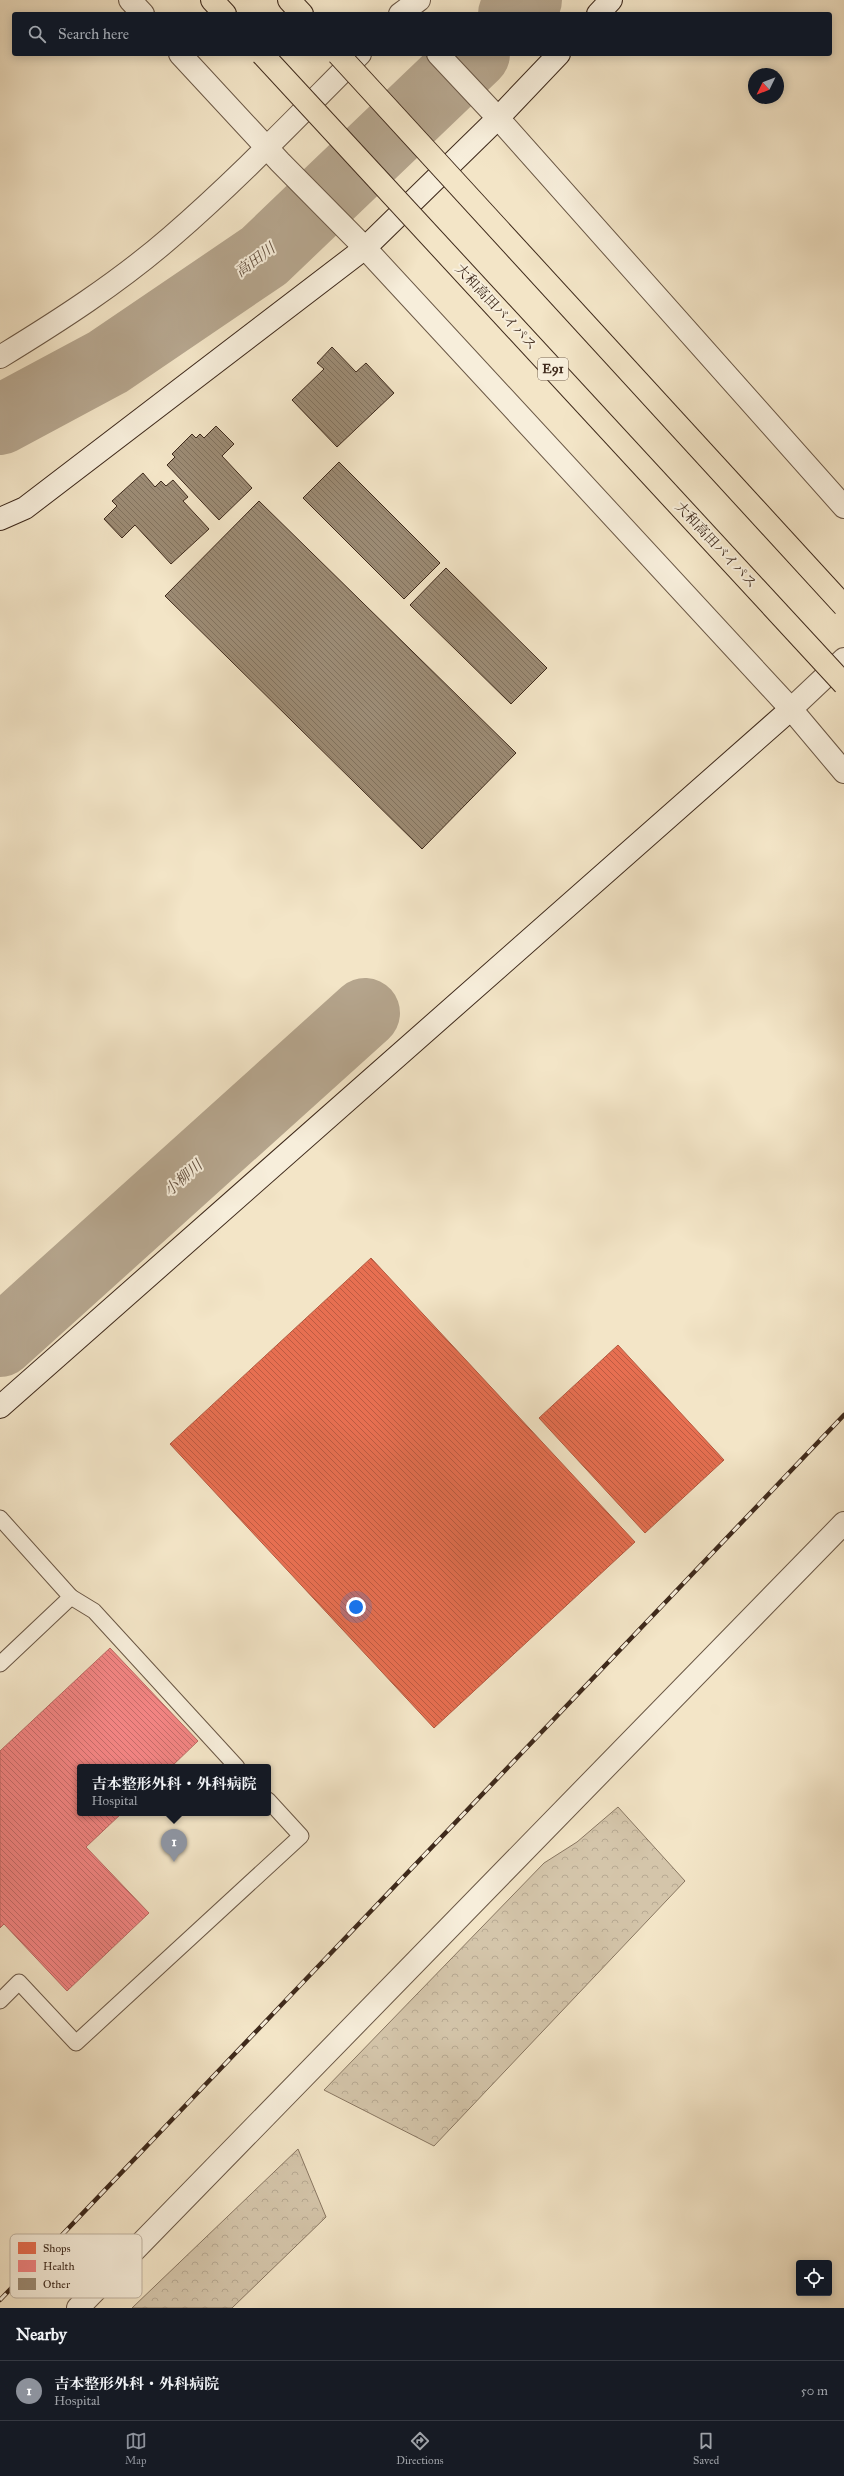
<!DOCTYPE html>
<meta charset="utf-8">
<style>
:root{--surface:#171b24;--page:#242831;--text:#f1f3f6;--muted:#9ea1a6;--line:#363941;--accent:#8c9099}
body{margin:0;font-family:"IM FELL Great Primer","Noto Serif JP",serif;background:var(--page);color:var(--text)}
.controls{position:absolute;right:12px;bottom:12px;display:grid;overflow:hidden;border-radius:4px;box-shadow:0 2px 10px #0003}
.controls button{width:36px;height:36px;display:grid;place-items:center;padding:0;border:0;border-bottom:1px solid var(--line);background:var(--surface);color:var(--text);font:20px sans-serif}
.compass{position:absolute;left:748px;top:68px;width:36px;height:36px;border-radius:50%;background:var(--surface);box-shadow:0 2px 10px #0003;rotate:227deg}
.you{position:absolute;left:356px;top:1607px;width:14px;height:14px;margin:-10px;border:3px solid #fff;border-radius:50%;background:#1a73e8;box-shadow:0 0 0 6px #1a73e833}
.badge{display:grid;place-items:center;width:26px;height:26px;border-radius:50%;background:var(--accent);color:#fff;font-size:13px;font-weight:700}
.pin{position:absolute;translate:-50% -33px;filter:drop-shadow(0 1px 2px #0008)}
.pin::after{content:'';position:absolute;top:21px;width:14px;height:12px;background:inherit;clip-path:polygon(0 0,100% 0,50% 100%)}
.popup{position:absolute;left:77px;top:1764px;width:194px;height:52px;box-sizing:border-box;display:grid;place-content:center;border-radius:4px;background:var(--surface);filter:drop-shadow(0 1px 3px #0005);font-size:13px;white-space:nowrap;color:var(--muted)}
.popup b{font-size:15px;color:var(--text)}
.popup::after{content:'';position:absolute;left:50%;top:100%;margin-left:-8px;border:8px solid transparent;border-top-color:var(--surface)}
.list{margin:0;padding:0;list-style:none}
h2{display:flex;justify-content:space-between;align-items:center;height:52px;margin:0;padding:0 16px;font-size:17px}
h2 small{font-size:13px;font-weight:400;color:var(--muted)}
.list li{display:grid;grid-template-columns:26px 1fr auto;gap:12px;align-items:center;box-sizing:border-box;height:60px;padding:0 16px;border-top:1px solid var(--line)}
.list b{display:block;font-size:15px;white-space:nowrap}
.list p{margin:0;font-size:13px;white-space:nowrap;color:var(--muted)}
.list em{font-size:13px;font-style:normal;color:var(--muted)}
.icon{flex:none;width:22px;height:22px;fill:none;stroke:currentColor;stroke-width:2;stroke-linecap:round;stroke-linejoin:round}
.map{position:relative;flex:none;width:844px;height:2308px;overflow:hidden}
.search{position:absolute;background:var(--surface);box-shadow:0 2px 10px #0003;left:12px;right:12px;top:12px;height:44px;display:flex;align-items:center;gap:10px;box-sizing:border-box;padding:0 14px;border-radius:4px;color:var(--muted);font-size:15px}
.sheet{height:112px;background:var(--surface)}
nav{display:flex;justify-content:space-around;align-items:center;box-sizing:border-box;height:56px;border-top:1px solid var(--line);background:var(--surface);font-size:11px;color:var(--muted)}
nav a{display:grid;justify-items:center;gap:2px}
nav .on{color:var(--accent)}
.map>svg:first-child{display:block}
.forest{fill:url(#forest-crowns);stroke:#897762}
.shops{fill:url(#shops-back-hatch);stroke:#b45a41}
.health{fill:url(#health-back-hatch);stroke:#bc6963}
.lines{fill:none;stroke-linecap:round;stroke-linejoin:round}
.river{stroke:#b5a58d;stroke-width:70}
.building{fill:url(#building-back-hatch);stroke:#3e291b}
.lane-casing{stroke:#6b5846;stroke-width:17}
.street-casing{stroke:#6b5846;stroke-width:24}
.secondary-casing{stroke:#3e291b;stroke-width:24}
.highway-casing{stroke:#3e291b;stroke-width:24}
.lane{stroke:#f7eedb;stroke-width:15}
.street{stroke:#f7eedb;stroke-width:22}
.secondary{stroke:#f7eedb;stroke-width:22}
.highway{stroke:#f3e5c7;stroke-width:22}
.rail-casing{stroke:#3e291b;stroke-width:4.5}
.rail{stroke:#f7eedb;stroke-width:3;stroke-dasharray:9;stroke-linecap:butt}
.highway-bridge-casing{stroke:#3e291b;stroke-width:24;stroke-linecap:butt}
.highway-bridge{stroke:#f3e5c7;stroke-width:22}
.labels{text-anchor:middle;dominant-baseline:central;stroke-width:4;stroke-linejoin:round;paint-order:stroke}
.shield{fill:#f7eedb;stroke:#766455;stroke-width:1}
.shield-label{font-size:13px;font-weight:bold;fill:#3e291b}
.street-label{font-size:14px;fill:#3e291b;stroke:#f7eedb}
.water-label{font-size:15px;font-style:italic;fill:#624e3d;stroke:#f7eedb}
.key{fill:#f7eedb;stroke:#c0b3a1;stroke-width:1}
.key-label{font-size:11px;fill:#3e291b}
</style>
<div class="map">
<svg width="844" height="2308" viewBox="0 0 844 2308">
<defs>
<pattern id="forest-crowns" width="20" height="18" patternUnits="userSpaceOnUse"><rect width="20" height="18" fill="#d4c5aa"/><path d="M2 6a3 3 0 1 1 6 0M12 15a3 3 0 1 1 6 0" fill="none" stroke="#b7a992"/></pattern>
<pattern id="shops-back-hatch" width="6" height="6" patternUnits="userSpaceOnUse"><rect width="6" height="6" fill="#e76f51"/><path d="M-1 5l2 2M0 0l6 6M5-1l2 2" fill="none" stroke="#bd5b42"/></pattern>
<pattern id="health-back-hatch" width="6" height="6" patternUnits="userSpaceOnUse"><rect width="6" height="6" fill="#f28482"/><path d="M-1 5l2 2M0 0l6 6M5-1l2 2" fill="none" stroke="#c56c6a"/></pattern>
<pattern id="building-back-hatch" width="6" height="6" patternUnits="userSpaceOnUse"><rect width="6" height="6" fill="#9c8b74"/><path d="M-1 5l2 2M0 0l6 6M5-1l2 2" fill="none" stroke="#81725e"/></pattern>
</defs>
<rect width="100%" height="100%" fill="#f3e5c7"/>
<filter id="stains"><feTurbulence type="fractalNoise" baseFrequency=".005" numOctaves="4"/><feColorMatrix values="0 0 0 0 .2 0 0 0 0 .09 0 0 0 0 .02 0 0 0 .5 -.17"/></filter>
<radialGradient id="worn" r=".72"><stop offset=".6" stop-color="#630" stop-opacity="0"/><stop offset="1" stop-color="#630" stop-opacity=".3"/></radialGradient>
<g class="forest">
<polygon points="618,1807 685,1881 434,2146 324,2090 544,1863 577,1842"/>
<polygon points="298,2149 326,2217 232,2308 132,2308"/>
</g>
<g class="shops">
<polygon points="371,1258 635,1542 434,1728 170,1444"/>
<polygon points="618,1345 724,1460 645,1533 539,1418"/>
</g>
<polygon class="health" points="110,1648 198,1741 171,1767 80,1767 80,1813 122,1813 86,1847 149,1913 67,1991 4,1924 0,1928 0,1751"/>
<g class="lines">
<g class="river">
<polyline points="513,14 527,0"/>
<polyline points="0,420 108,362 264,256 475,54"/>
<polyline points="0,1342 365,1013"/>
</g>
</g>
<g class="building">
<polygon points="332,347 356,372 366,363 394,393 337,447 292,400 324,369 317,363"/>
<polygon points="216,426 234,444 222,456 252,488 219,520 167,465 175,457 172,454 192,434 196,438 200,434 204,438"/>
<polygon points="339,462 440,563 404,599 303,498"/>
<polygon points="143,473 155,487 161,481 166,486 173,480 188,497 183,501 209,529 171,564 135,525 122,538 104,519 117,506 112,501"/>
<polygon points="259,501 516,753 422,849 165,596"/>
<polygon points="446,568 547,668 511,704 410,605"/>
</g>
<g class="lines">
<g class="lane-casing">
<g id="lane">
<polyline points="0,1518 71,1597 0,1664"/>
<polyline points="71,1597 94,1611 237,1767"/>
<polyline points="0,2001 19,1982 76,2043 301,1836 268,1800"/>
</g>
</g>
<g class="street-casing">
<g id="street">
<polyline points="130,0 143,14"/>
<polyline points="400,14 419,0"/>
<polyline points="180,54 280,162 365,248 791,709 844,772"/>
<polyline points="438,54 498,118 844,507"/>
<path d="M0 357C59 321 118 283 171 237 237 180 298 116 360 54"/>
<polyline points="791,709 844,659"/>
<polyline points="78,2308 844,1523"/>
</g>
</g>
<g class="secondary-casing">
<g id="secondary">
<polyline points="598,14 611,0"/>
<polyline points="0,519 25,508 365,248 498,118 559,54"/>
<polyline points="0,1407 791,709"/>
</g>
</g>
<g class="highway-casing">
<g id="highway">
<polyline points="212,0 225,14"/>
<polyline points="289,0 302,14"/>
</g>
</g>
<use href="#lane" class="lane"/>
<use href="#street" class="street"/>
<use href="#secondary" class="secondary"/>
<use href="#highway" class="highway"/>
<g class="rail-casing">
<polyline id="rail" points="0,2300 844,1415"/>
</g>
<use href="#rail" class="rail"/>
<g class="highway-bridge-casing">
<g id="highway-bridge">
<polyline points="262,54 844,684"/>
<polyline points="338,54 844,606"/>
</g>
</g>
<use href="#highway-bridge" class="highway-bridge"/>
</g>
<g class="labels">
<rect class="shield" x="538" y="358" width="30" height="22" rx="3"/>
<g class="shield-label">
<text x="553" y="369">E91</text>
</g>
<g class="street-label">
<text transform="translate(496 307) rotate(47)">大和高田バイパス</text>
<text transform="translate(716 545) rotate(47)">大和高田バイパス</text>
</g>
<g class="water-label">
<text transform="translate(255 260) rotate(-37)">高田川</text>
<text transform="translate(183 1178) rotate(-42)">小柳川</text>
</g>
</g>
<rect x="10" y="2234" width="132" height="64" rx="6" class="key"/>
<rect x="18" y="2242" width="18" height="12" fill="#e76f51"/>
<rect x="18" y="2260" width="18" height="12" fill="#f28482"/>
<rect x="18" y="2278" width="18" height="12" fill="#9c8b74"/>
<g class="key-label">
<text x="43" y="2252">Shops</text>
<text x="43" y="2270">Health</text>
<text x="43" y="2288">Other</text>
</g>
<rect width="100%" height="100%" filter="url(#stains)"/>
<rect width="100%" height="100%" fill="url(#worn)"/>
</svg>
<div class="controls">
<button><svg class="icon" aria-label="locate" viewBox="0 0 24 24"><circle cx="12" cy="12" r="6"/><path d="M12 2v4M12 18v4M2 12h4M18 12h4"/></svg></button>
</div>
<svg class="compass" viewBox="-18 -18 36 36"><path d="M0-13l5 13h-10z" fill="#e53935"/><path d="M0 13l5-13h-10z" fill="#9ea1a6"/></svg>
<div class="you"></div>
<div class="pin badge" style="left:174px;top:1862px">1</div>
<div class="popup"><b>吉本整形外科・外科病院</b>Hospital</div>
<div class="search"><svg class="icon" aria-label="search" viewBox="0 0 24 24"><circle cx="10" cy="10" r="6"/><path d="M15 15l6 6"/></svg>Search here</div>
</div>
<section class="sheet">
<h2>Nearby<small></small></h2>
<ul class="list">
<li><span class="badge">1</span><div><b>吉本整形外科・外科病院</b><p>Hospital</p></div><em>50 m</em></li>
</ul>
</section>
<nav>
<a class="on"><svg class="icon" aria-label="map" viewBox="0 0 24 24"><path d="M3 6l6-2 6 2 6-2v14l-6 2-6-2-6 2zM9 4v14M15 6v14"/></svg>Map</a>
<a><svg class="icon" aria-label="directions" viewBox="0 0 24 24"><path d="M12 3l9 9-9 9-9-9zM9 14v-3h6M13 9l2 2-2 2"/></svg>Directions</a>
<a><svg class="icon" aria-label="saved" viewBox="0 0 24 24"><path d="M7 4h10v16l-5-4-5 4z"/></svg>Saved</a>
</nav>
